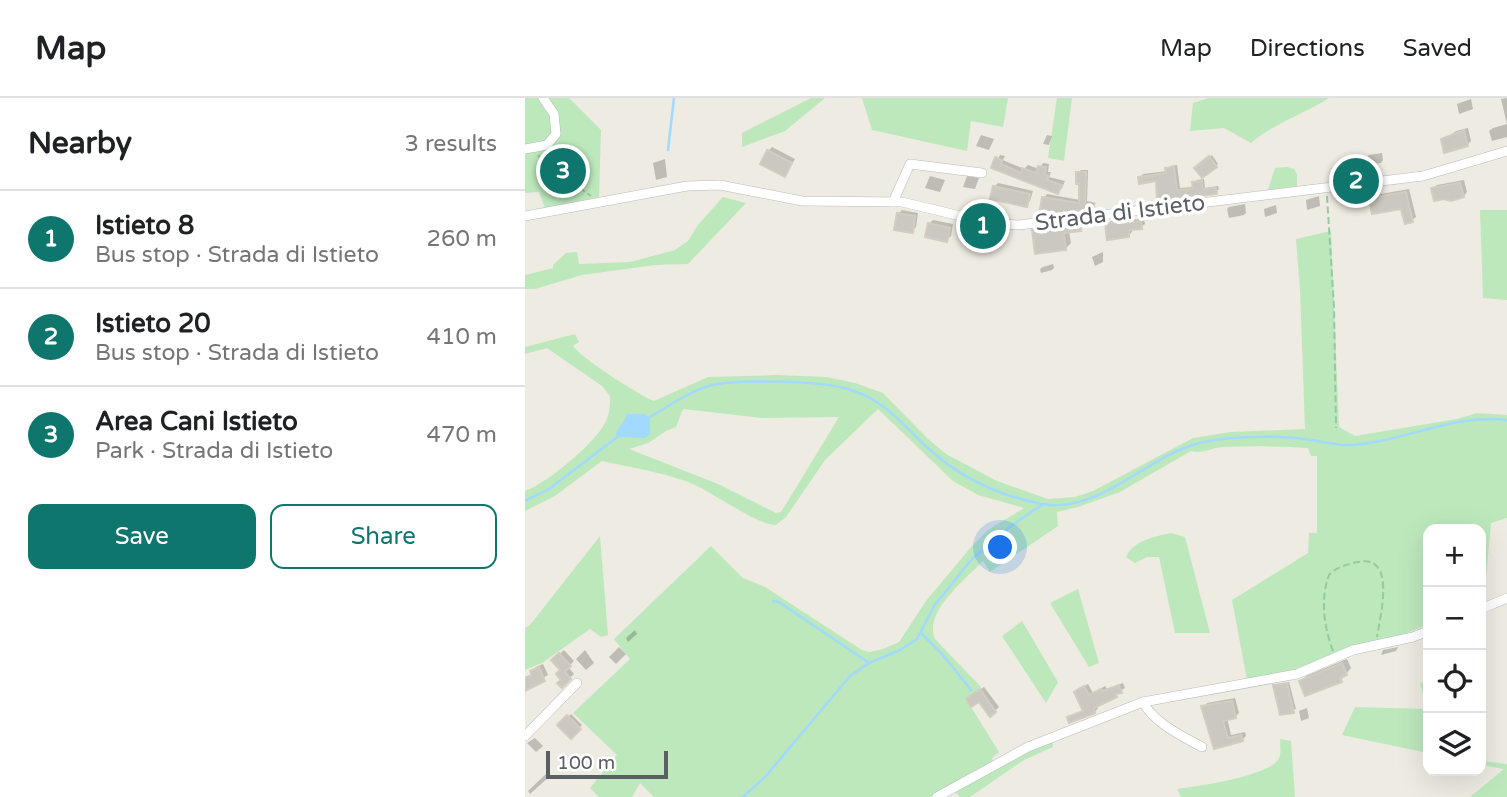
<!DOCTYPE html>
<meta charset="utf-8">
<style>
:root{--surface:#fff;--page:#f2f2f2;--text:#202124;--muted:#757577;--line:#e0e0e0;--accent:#0f766e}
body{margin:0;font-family:"Varela Round",sans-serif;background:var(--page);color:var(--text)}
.controls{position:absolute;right:21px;bottom:21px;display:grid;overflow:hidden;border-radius:14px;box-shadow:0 7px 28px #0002}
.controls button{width:63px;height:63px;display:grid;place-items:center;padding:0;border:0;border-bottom:2px solid var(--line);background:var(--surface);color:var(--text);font:35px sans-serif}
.scale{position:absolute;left:21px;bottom:18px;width:122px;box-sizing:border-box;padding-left:7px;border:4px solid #5a5f64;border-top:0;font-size:19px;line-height:24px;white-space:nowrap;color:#5a5f64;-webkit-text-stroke:5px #fff;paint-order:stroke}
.you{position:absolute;left:476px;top:450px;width:24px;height:24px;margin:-18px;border:5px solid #fff;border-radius:50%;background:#1a73e8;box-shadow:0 0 0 10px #1a73e833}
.badge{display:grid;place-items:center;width:46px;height:46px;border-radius:50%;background:var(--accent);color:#fff;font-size:23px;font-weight:700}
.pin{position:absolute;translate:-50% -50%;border:4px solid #fff;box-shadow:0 2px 7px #0006}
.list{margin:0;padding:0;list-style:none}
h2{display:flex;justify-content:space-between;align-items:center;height:91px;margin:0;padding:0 28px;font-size:30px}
h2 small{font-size:23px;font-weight:400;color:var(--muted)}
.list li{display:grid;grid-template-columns:46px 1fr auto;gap:21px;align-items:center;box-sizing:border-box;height:98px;padding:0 28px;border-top:2px solid var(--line)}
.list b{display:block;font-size:26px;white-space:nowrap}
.list p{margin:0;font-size:23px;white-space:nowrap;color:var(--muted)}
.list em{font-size:23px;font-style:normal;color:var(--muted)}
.actions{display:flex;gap:14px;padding:21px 28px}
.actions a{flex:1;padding:16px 0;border:2px solid var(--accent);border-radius:14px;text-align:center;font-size:24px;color:var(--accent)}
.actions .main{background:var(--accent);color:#fff}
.icon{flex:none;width:38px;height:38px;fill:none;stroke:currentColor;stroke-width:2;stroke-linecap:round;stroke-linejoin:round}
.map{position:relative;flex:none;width:982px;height:699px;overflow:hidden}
header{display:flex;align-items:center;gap:42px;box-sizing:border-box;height:98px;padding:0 35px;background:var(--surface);border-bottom:2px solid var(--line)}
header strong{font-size:33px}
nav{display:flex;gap:38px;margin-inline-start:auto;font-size:24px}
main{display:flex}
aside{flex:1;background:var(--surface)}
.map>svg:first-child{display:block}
.green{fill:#bde8bc;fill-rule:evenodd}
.water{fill:#a1d9ff}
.shadow{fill:#0003}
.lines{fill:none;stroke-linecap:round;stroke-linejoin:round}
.stream{stroke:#a1d9ff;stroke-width:2.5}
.building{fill:#cbc7c1;stroke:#d3ccc0;stroke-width:2}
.minor-casing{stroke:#b7babf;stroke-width:10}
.path{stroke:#94c9a2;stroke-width:2;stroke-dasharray:7 3.5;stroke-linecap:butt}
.minor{stroke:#fff;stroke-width:9}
.labels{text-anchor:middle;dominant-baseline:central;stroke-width:7;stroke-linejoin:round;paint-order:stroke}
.street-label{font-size:23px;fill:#5a5f64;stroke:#fff}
</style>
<header>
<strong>Map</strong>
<nav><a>Map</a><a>Directions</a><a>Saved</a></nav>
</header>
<main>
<aside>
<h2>Nearby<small>3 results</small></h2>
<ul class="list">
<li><span class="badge">1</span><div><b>Istieto 8</b><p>Bus stop · Strada di Istieto</p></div><em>260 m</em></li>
<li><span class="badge">2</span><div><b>Istieto 20</b><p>Bus stop · Strada di Istieto</p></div><em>410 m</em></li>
<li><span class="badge">3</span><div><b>Area Cani Istieto</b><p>Park · Strada di Istieto</p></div><em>470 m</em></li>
</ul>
<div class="actions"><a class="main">Save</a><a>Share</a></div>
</aside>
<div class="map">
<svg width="982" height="699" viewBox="0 0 982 699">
<rect width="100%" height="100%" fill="#eeebe2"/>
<g class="green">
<path d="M0 0H14C23 12 33 27 25 42L0 49Z"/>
<polygon points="21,0 44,0 76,32 74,99 20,110 14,94 0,95 0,54 24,49 31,43 34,20"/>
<polygon points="286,0 300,0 260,33 217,49 217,35"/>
<polygon points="337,0 483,0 478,29 446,23 442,53 347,32"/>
<polygon points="532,0 547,0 539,63 523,60"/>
<path d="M684 0H804C779 16 746 27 726 45L699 30 665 33 668 5Z"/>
<polygon points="762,69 769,71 772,76 772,88 743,92 750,70"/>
<polygon points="198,99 221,105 163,166 130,167 57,177 10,191 0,191 0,177 28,170 28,167 41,155 52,154 54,166 105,164 150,152 163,143 173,127"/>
<polygon points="955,112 982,112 982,202 958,200"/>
<path d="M806 133 814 329 830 338 932 321 952 315 982 317V420L966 425 959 501 956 502V431H903V526C846 552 783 570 722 582L707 502 783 455 784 435H792V358H786L783 350C754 348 727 348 698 349 686 350 677 356 666 353L595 394 553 409 532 414 533 428 465 474 458 463C441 481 398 514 410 541L456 589 441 601 474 654 467 660 468 664 405 699H129L115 685 107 699H74L65 690 92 657 48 615 105 561 89 541 186 448 218 480 240 489 337 552 345 554 358 551 374 544 401 503 446 449 463 432 499 410 453 397 428 383 353 311 300 362 261 419 251 427C231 427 187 393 163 384 135 374 105 369 77 363L30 398 0 413V393C21 386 70 345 80 325 85 316 85 307 85 298L77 288 22 250 0 256V249L50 236 54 244 48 248C56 260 114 297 129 303L183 279 253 277 302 279 330 285 358 295 403 341 421 356 472 383 523 401 550 399 568 393 668 340 705 334 780 331 775 192 771 141ZM158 311 237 320 314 319 261 406 256 414 251 415 193 386 104 351 123 345 141 333 151 329Z"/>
<path d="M646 435 660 439 685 535H650L634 459H622L610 465 601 459C609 442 629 439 646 435Z"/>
<polygon points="75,438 83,537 76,539 65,531 17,565 0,572 0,530 5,527"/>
<polygon points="553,491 574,565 564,569 525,505"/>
<polygon points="497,523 533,584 521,605 477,538"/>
<polygon points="895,585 903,586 903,655 817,637 830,609 902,611"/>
<path d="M755 641 766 643 770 699H656L652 691C673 688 740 679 753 662 757 656 755 648 755 641Z"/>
<polygon points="527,642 528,649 499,662 445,699 435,699 429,693 484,662"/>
<polygon points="956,663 982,666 982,699 945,699 979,671 956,667"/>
</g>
<polygon class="water" points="103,316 121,316 125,323 125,336 121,340 92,339 91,335"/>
<g class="shadow">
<polygon points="982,0 982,39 967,43 964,33 968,30 982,26 976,1"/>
<polygon points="946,1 948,11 934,16 932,6"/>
<polygon points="943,30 946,43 942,47 918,42 931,33"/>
<polygon points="456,37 469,41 464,52 451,48"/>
<polygon points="522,37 527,38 524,47 518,46"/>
<polygon points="247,49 270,61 260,77 243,53"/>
<polygon points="857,55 858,62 856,65 843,66 842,59 844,57"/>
<polygon points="475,57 480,58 478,62 499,71 503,67 514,71 518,65 524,66 523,74 526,74 524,79 540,83 537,90 533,94 468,69"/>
<polygon points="687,57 693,66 678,78 672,70"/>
<polygon points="140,61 142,79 131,82 128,65"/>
<polygon points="652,67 655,90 669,89 672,82 679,81 680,90 693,88 694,91 691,94 634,101 632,81 615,79 618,76 642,73 645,68"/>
<polygon points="556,72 563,72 562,103 571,105 567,109 519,100 522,96 555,102 556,84 553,75"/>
<polygon points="405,78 420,82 415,94 400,90"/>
<polygon points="442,78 454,80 450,91 438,89"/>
<polygon points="939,82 942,94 939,98 919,99 908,91 912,87"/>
<polygon points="473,85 508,93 505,103 501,107 469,89"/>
<polygon points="884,91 891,119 887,122 877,109 846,101 850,97"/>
<polygon points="794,98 795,108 782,112 781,102"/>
<polygon points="720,106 721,115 719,117 704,120 702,111 704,109"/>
<polygon points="751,107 752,115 740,119 739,111"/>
<polygon points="377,112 393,115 391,129 387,133 373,116"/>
<polygon points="619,121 620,126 616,129 607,130 607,134 604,137 582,126 586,123"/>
<polygon points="408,122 428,126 426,138 422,142 404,126"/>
<polygon points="560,122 561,126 555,131 544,133 546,145 541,150 509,133 514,128"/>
<polygon points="442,127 459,127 458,139 454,143 438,130"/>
<polygon points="578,154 578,164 570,168 567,159"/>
<polygon points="528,166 529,170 527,172 516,175 515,171 518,169"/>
<polygon points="110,532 112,536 103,544 101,540"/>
<polygon points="94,549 101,556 91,566 84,559"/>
<polygon points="873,549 871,553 856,557 858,552"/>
<polygon points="39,552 49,563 60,552 69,565 61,572 51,561 43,569 49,576 37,587 37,572 28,562"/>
<polygon points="822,561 826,570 816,582 776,583 781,578"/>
<polygon points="18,566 23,577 0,590 0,579 9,575 7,573 11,569"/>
<polygon points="764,584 771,611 756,615 750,588"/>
<polygon points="598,585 600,590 572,607 573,610 570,614 544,619 560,611 551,594 554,591 563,586 568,595 580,588 582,591"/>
<polygon points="459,589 474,609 470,613 447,597"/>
<polygon points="710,600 714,615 710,619 702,620 706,637 720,634 721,638 717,642 690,649 678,609 682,605"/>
<polygon points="782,610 784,620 776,623 774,613"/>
<polygon points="46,616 57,627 46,639 34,627"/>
<polygon points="10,640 18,648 11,654 2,645"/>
<polygon points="22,675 25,678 5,696 3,693"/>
</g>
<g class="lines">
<g class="stream">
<polyline points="143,52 149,0"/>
<path d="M122 321C142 309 164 293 187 287 212 281 294 283 319 290 331 293 343 298 353 305 372 317 387 336 404 351 436 380 475 398 517 406 573 416 618 362 668 347 695 338 749 337 778 341 794 342 810 348 826 347 878 344 929 315 982 322"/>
<polyline points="0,403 24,391 95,337"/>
<polyline points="248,503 254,504 344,565"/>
<polyline points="396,535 417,556 446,592"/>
<polyline points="218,699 241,678 325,578 344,565 375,552 392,541 409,508 446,462 486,428 518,406"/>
</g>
</g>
<g class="building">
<polygon points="939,32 943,48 919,55 916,41"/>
<polygon points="242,52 267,65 260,79 235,66"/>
<polygon points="684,58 692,69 677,80 669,70"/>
<polygon points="470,59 477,62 476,66 496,75 497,70 511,75 513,68 521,69 520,77 524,78 522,82 537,87 533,96 466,70"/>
<polygon points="649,69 652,92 668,91 667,84 677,83 678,91 691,90 692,96 632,103 631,83 614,86 613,79 641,75 640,70"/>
<polygon points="551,74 561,74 560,106 569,108 568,111 533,115 515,111 517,99 554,105 554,86 551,86"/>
<polygon points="935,85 939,99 926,103 919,101 909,103 906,90"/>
<polygon points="468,88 505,96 502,109 465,101"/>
<polygon points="881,94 888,124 880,126 876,111 847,116 844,100"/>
<polygon points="372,115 390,118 388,135 369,132"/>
<polygon points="602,123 603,125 616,123 617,131 604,132 604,139 582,142 580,125"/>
<polygon points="403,125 425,130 422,144 400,139"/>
<polygon points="555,127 556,133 539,135 541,152 510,156 507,132"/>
<polygon points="437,130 456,130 455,145 449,148 441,148 436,142"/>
<polygon points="34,555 46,568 40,574 46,581 37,590 32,585 36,582 31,576 35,572 26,562"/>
<polygon points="817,565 822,577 815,580 817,584 780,598 774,583"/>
<polygon points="14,569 20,583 0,593 0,580 7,577 5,573"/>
<polygon points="762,585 769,615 755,617 748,587"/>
<polygon points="594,587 597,595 591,596 592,599 569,610 570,615 544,625 542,619 558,613 549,594 559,588 564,597 576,591 578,593"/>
<polygon points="455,591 471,614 465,619 454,604 446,609 441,601"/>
<polygon points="707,603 711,620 698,623 703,640 716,637 718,643 689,651 676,608"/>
<polygon points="42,617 56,631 46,641 32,627"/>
</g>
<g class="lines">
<g class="minor-casing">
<g id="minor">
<polyline points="0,51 22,47 31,36 29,16 18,0"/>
<polyline points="368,104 385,66 457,75"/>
<polyline points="0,118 162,88 195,87 277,103 377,104 465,125 494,127 898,78 982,53"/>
<polyline points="956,511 982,500"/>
<path d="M618 604C629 625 657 638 677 649"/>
<polyline points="0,638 52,585"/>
<polyline points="412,699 503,649 618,604 772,576 828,552 888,539 903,533"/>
</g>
</g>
<g class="path">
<polyline points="13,57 22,66 66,98"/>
<polyline points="802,98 809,209 811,330"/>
<path d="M808 553C799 529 795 501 804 477 811 469 823 466 833 464 872 456 855 518 852 539"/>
</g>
<use href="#minor" class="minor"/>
</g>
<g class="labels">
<g class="street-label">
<text transform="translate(595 115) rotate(-7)">Strada di Istieto</text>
</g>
</g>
</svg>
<div class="controls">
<button>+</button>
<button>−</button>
<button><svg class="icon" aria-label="locate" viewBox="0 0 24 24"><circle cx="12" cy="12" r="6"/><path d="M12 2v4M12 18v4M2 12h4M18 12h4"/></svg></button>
<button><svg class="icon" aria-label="layers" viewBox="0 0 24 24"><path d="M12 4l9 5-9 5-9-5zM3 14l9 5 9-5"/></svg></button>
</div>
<div class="scale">100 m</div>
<div class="you"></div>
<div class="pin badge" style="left:458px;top:128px">1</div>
<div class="pin badge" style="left:831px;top:83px">2</div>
<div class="pin badge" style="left:38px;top:73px">3</div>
</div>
</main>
